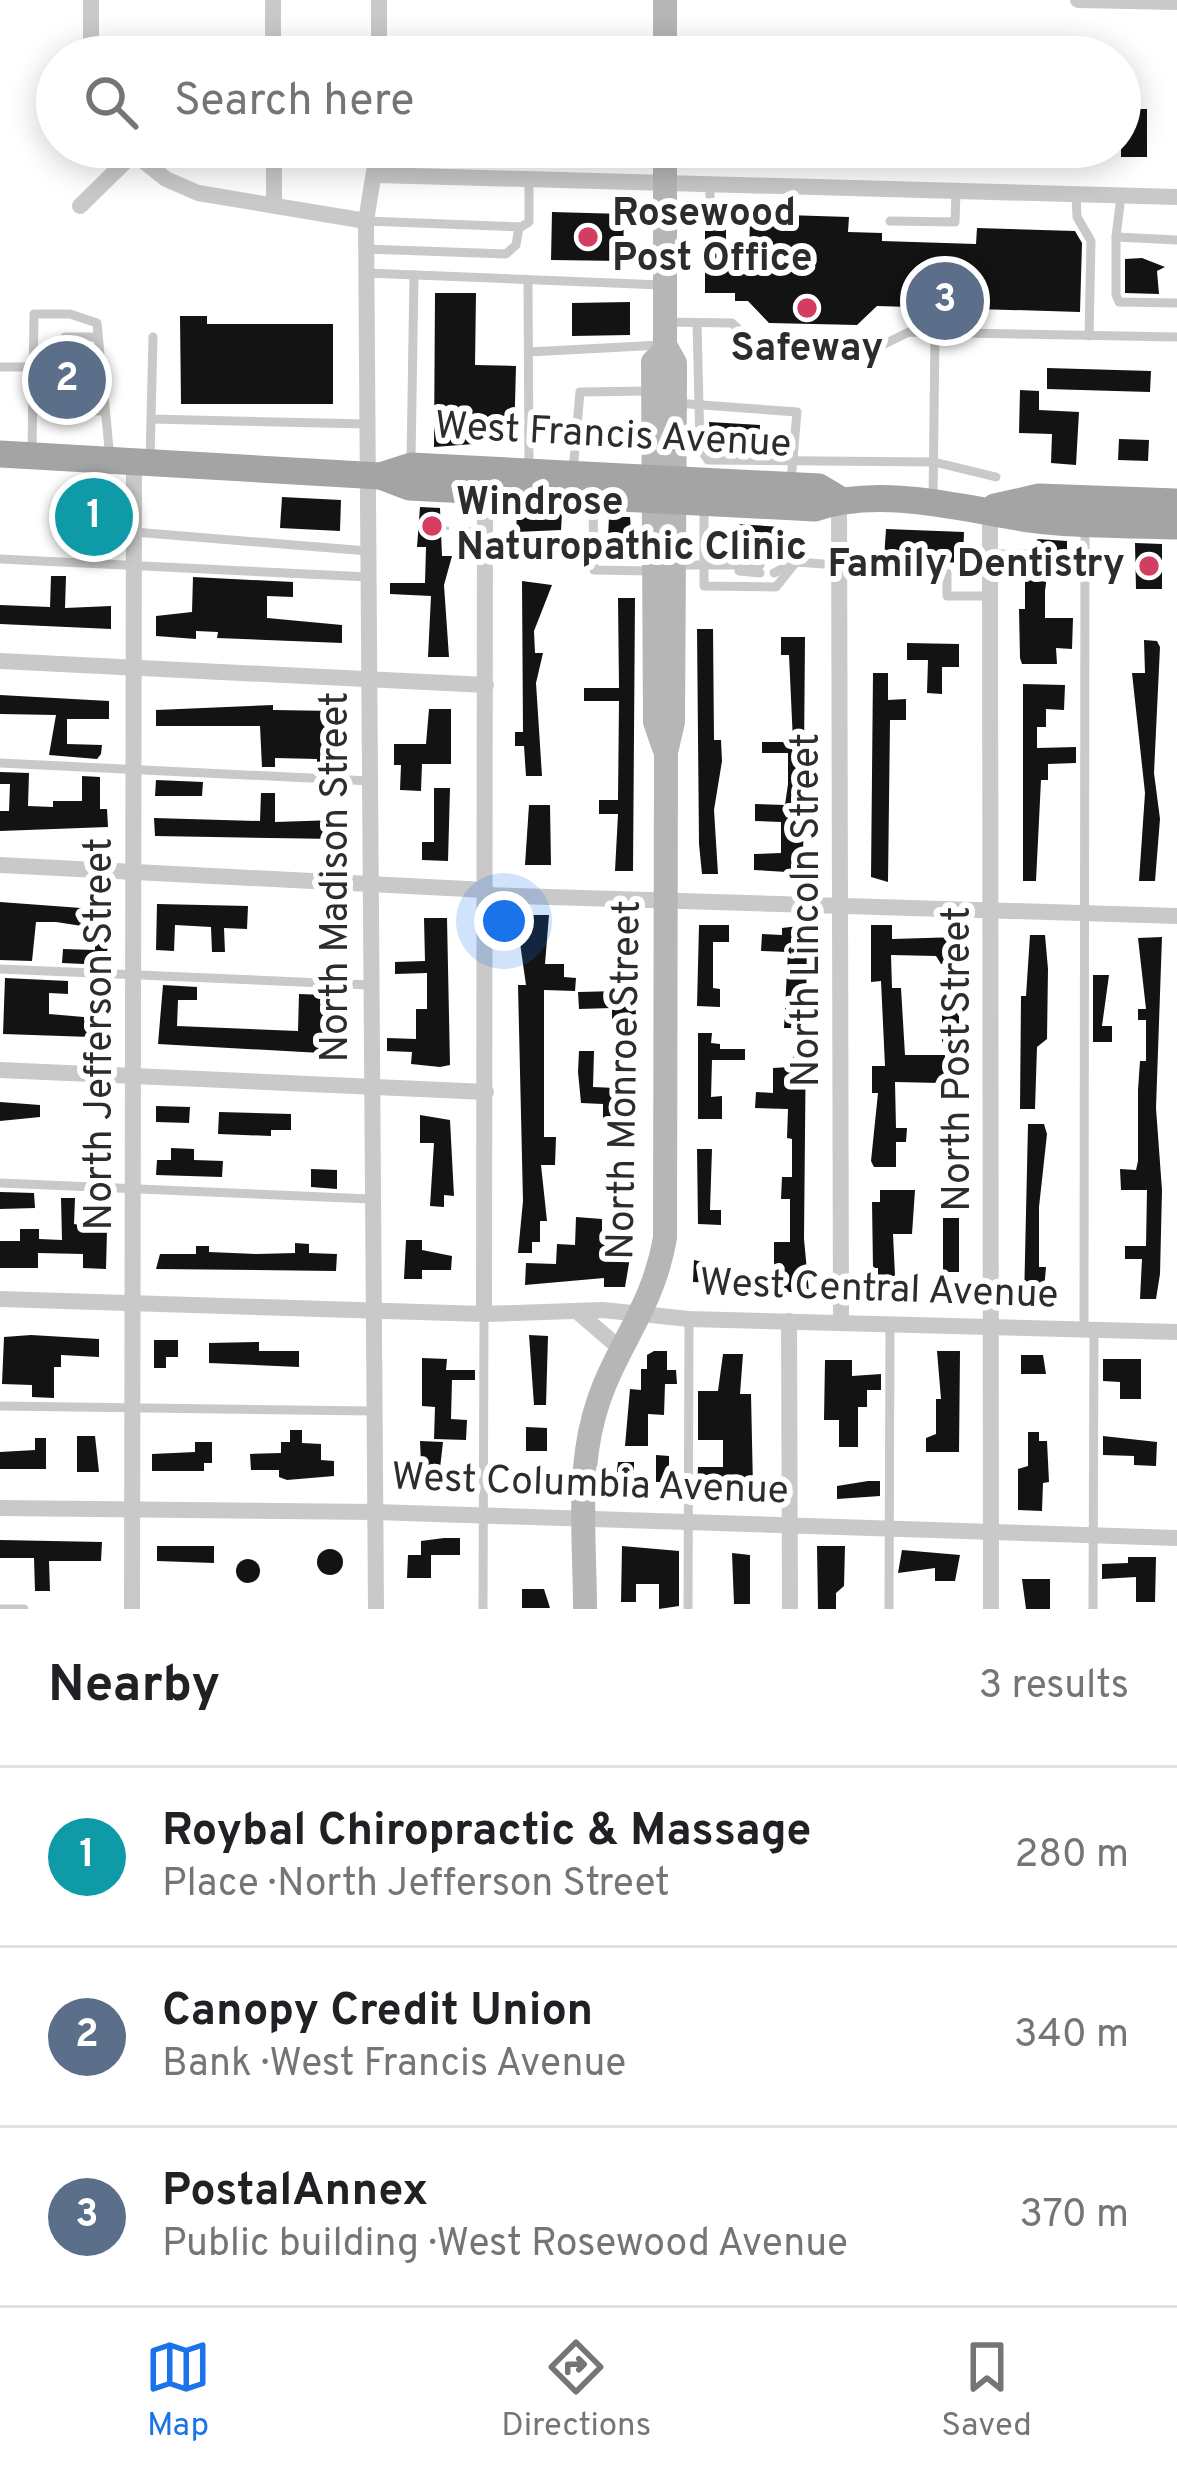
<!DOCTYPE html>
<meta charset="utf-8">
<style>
:root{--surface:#fff;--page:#f2f2f2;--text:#202124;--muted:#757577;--line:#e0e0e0;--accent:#1a73e8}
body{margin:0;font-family:Overpass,sans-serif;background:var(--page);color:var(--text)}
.you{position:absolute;left:504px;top:921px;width:42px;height:42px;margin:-30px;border:9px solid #fff;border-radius:50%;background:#1a73e8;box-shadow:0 0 0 18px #1a73e833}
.badge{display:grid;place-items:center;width:78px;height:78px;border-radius:50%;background:var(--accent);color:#fff;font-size:39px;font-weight:700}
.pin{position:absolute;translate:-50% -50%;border:6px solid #fff;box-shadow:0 3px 12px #0006}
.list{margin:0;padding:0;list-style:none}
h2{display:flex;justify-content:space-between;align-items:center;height:156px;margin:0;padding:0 48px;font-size:51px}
h2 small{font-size:39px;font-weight:400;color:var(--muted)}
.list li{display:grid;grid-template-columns:78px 1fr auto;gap:36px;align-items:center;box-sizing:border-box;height:180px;padding:0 48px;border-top:3px solid var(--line)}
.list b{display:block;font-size:45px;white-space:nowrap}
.list p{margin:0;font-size:39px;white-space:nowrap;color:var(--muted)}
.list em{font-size:39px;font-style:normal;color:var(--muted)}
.icon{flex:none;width:66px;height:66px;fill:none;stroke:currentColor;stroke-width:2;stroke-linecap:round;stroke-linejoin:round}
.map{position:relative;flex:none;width:1177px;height:1609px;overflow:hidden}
.search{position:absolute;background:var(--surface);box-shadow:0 6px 30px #0003;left:36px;right:36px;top:36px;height:132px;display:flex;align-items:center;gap:30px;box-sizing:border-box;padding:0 42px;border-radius:66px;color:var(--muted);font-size:45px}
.sheet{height:696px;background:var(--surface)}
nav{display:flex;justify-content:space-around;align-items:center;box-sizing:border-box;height:168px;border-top:3px solid var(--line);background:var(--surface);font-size:33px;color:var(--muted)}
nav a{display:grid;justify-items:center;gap:6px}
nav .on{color:var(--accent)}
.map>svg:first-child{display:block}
.building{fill:#131313}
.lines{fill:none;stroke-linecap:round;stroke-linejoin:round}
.path{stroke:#c9c9c9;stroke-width:3;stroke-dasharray:6 6;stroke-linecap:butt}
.service{stroke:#c9c9c9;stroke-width:9}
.minor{stroke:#c9c9c9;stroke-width:16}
.secondary{stroke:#b6b6b6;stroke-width:24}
.primary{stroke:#a4a4a4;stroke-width:27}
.poi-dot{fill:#d33e60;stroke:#fff;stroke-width:4.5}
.labels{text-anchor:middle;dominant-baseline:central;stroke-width:12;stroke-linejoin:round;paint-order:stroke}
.poi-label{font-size:39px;font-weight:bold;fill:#2c2c2c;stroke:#fff;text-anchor:start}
.street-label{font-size:39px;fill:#2c2c2c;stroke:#fff}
</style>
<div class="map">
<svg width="1177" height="1609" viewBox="0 0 1177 1609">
<rect width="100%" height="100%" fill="#fff"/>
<g class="building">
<rect x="1121" y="109" width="26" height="48"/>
<polygon points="552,212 624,214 623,261 551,260"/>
<polygon points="750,214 849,217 848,232 882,233 882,241 976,244 977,228 1075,231 1082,243 1080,312 877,306 857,325 769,323 748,301 735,301 735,293 705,293 705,225 726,224 726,261 749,262"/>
<polygon points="1142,258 1165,267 1157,271 1159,294 1125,293 1125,259"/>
<polygon points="435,293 476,293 475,365 516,366 514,441 434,447"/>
<polygon points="630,302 630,335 572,336 572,303"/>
<polygon points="180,316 207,316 207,324 333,324 333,404 181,404"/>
<polygon points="88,356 89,402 45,401 44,357"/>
<polygon points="1047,368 1151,371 1150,392 1047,389"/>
<polygon points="1020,390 1039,391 1039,410 1079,412 1076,465 1051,463 1052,434 1019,433"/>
<polygon points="709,422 760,425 758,451 712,450"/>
<polygon points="1119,439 1149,440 1148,461 1118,460"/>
<polygon points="282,497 341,500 340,531 280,528"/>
<polygon points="85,498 102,498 102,537 85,537 85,517 56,517 56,502"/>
<polygon points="420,507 440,508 442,556 452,556 444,585 449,657 428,657 431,596 390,594 390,583 425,583 426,547 417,547"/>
<polygon points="517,512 562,513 561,530 516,532"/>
<polygon points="609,517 630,517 633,557 607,558"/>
<polygon points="737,524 781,527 780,544 767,553 746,551 746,543 737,542"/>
<polygon points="886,529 964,532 963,563 884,559"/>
<polygon points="1038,539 1067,541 1067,569 1048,568 1045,591 1045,618 1073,618 1072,649 1056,648 1057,664 1022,664 1020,658 1019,609 1025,609 1025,578 1035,578 1031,546"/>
<polygon points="1135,543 1162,544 1162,589 1136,589"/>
<polygon points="51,576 66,576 65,608 111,606 111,629 0,624 0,605 50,607"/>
<polygon points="193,577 293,582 293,597 267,596 267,618 342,625 342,643 217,638 218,632 196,631 196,639 156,636 156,616 192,612"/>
<polygon points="522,581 552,585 534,631 535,653 543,653 536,683 542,776 526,776 524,746 515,746 515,732 523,732"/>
<polygon points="618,598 635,598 633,871 615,871 618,814 599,814 599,800 618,800 619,701 584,701 584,688 619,688"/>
<polygon points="697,629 713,629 714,740 721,740 722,761 714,810 718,874 702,874 699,844"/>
<polygon points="781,637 805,637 803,873 754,870 754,854 781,853 781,822 755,821 755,804 785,805 788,784 788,753 762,753 762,742 793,742 789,655 781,655"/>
<polygon points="1144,640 1157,641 1160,647 1154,773 1160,819 1155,881 1139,881 1145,793 1132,673 1145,673"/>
<polygon points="907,643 959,644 959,667 942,667 942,694 927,693 928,660 907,660"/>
<polygon points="873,673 888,673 888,700 906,699 906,720 890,720 888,882 871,877"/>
<polygon points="1023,684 1065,685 1064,710 1046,709 1046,727 1037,727 1037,748 1076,747 1076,763 1048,764 1048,780 1041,780 1036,881 1023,881"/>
<polygon points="0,695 109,701 109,719 67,719 67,744 102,745 101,754 97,759 49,755 56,715 0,714"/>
<polygon points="273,705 273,710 336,711 333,770 317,769 317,759 275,758 275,767 262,767 260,726 156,726 156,710"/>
<polygon points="429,709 451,709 451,764 422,764 421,791 400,790 401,765 394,765 394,744 426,744"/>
<polygon points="0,772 29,773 28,806 53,807 53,801 82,801 82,776 100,777 100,809 107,809 108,827 0,831 0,811 9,811 10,784 0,784"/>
<polygon points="156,780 203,782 202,796 155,796"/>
<polygon points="434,788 450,788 448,861 422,860 422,842 434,842"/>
<polygon points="261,793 275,793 275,822 336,820 336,839 155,836 154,818 260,821"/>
<polygon points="529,805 550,805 551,865 525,865"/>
<polygon points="0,902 108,910 107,965 62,963 63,949 95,950 95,928 56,922 36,922 32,961 0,960"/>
<polygon points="157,904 248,906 247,929 224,928 225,952 212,952 211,927 175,925 174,951 156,950"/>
<polygon points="516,915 549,915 545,964 564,964 564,977 576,978 575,991 544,990 544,1137 556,1137 555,1165 541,1165 547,1221 540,1221 540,1242 532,1242 532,1253 518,1253 523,1201 518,985 526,985"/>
<polygon points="424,918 447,918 450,1065 440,1067 411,1064 412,1052 387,1051 387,1038 416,1039 416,1009 427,1009 427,973 395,974 395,962 425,961"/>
<polygon points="699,925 729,925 729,942 713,942 713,988 720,989 720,1007 697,1006"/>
<polygon points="807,925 804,1239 809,1292 790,1292 757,1286 757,1272 774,1272 774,1242 790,1242 790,1199 781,1199 782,1177 792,1177 792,1139 787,1138 788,1109 755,1108 756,1092 773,1093 773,1068 790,1067 794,1054 794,1028 784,1028 788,952 761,951 762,934 782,935 782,928"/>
<polygon points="871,925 892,925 892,939 959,937 956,964 941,964 936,956 891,955 892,988 901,988 905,1055 945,1055 945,1065 956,1065 956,1093 940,1093 940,1083 895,1082 896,1128 907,1128 906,1142 896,1142 896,1167 874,1167 871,1161 878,1093 872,1093 872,1066 885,1066 881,981 871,982"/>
<polygon points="1030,935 1045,935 1048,969 1047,1039 1037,1047 1035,1109 1020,1109 1021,996 1026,996"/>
<polygon points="1162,937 1156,1108 1162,1190 1160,1274 1156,1299 1140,1299 1142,1259 1125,1259 1125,1246 1146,1246 1147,1190 1121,1190 1120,1169 1136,1170 1138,1161 1138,1090 1140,1061 1146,1061 1146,1020 1138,1020 1138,1009 1146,1009 1138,938"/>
<polygon points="637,951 633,1147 616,1147 616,1118 603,1118 603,1104 581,1103 578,1072 579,1051 594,1051 593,1087 616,1088 618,1026 612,1026 612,1008 579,1009 578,992 618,991 618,953"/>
<polygon points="1093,975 1109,975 1102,1026 1112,1026 1112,1042 1093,1042"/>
<polygon points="5,978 68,981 68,994 49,993 49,1014 107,1019 106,1032 91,1032 91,1037 3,1034"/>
<polygon points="163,985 197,987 197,1000 178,1000 177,1026 298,1031 299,994 325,995 324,1036 340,1037 339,1054 158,1044"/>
<polygon points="942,1001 959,1003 959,1042 942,1042"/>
<polygon points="698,1033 712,1033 711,1043 720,1044 720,1049 745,1049 745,1060 712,1060 711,1097 722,1096 722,1119 698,1119"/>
<polygon points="0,1102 40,1105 40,1117 0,1121"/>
<polygon points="156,1106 190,1107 189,1123 156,1122"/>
<polygon points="219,1112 291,1114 291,1130 271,1130 271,1136 218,1134"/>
<polygon points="420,1115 450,1120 454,1196 444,1195 444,1207 430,1206 434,1143 420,1143"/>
<polygon points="1028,1124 1044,1124 1047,1134 1039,1207 1039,1267 1046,1267 1043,1302 1024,1302"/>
<polygon points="171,1148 194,1149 194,1160 223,1161 222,1177 156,1175 157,1160 171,1160"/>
<polygon points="697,1149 712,1149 710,1210 721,1210 721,1225 698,1224"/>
<polygon points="311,1169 337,1170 337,1189 311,1187"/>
<polygon points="880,1190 915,1190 912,1234 893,1234 896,1296 878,1296 878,1268 873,1268 872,1202 880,1202"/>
<polygon points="0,1192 34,1193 35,1208 0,1209"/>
<polygon points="61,1198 75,1198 74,1224 107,1230 106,1269 83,1268 83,1254 38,1253 38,1268 0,1268 0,1241 20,1241 20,1229 39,1229 39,1239 62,1240"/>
<polygon points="576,1217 602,1219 602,1239 633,1240 625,1287 604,1287 604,1278 525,1285 526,1263 556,1264 557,1244 575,1245"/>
<rect x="943" y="1218" width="16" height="54"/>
<polygon points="406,1240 422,1240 422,1250 452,1256 451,1270 422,1270 422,1279 404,1279"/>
<polygon points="295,1243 309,1244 309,1253 337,1254 336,1271 156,1269 160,1254 196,1254 196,1246 209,1246 209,1252 257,1254 295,1253"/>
<polygon points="694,1260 736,1270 736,1284 693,1282"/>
<polygon points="31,1335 99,1339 99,1357 61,1355 61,1367 54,1367 54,1398 32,1397 32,1385 2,1384 4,1337"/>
<polygon points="529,1335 548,1336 546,1405 534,1405"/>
<polygon points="154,1340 178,1340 178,1357 166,1357 166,1368 154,1368"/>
<polygon points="259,1342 259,1351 299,1351 299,1367 209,1363 209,1343"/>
<polygon points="654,1351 667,1351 667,1370 676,1370 677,1384 665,1384 664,1415 648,1414 648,1446 625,1446 630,1389 641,1390 641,1369 647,1369 647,1355"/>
<polygon points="937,1351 960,1351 959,1452 926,1452 926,1438 936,1434 936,1399 941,1399"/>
<polygon points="723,1354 743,1354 740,1394 751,1394 753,1488 697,1491 698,1467 723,1467 723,1440 698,1440 698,1391 718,1391"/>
<polygon points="1021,1355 1043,1355 1046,1374 1021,1374"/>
<polygon points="422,1358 447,1359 446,1370 475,1370 475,1380 452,1380 451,1419 467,1420 466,1440 434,1439 435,1407 422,1406"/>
<polygon points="1103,1359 1141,1359 1141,1399 1120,1399 1120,1382 1103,1381"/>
<polygon points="825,1360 852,1360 852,1376 881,1374 881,1390 867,1390 867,1407 858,1407 858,1447 839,1447 839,1420 824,1420"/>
<polygon points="526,1427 547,1428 547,1451 526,1451"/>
<polygon points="290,1430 302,1430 302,1443 321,1444 321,1460 334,1461 334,1476 287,1480 279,1477 279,1470 251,1470 250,1454 281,1453 281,1442 290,1442"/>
<polygon points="1028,1432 1039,1432 1039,1441 1047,1441 1049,1482 1043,1483 1042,1511 1018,1510 1018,1469 1028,1466"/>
<polygon points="77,1436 95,1436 99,1472 77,1472"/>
<polygon points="1103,1436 1157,1442 1156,1466 1134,1465 1134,1456 1103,1455"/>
<polygon points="35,1438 46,1438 46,1469 0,1469 0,1452 35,1450"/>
<polygon points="420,1441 443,1442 438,1486 422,1486"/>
<polygon points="195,1442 212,1442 212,1463 204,1463 204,1471 152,1471 152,1454 195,1452"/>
<polygon points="656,1455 669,1456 669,1469 679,1469 679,1482 656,1482"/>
<polygon points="618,1462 634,1462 634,1488 615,1488"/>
<polygon points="868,1481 880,1481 880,1496 837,1499 837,1486"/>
<polygon points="444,1538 460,1538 460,1555 431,1555 431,1578 407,1578 408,1555 421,1555 421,1541"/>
<polygon points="0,1540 102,1542 101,1561 49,1561 50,1591 35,1591 34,1558 0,1558"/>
<polygon points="157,1546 214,1546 214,1563 157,1561"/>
<polygon points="622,1546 679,1551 679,1606 659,1609 659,1584 636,1584 636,1602 621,1602"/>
<polygon points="817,1546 845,1546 844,1586 836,1593 836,1609 818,1609"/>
<circle cx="330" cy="1562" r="13"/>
<polygon points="902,1550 960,1555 955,1581 935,1581 935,1568 898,1573"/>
<polygon points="732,1553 750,1555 750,1604 734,1604"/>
<polygon points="1128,1557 1156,1557 1155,1602 1136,1602 1136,1577 1102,1579 1102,1564 1128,1563"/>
<circle cx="248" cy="1571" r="12"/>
<polygon points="1022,1579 1050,1579 1050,1609 1026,1609"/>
<polygon points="522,1589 544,1589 550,1608 522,1608"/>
</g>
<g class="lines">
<polyline class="path" points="443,528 471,529"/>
<g class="service">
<polyline points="710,184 710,218"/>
<polyline points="1076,194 1077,217 1091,241 1089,336"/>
<polyline points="366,221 521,227 529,222 529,179"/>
<polyline points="890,221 955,222 956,192"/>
<polyline points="1116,237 1121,196"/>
<polyline points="1177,240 1116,237 1116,295 1119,302 1177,303"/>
<polyline points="366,249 506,254 516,245 519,227"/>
<polyline points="366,273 661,285"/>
<polyline points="528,283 529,470"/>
<polyline points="665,322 732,323 760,349 868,352 909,332 1177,337"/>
<polyline points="697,323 700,448 708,460 934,462 996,477"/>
<polyline points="65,337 98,337"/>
<polyline points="153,337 151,419 367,424"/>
<polyline points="529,352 661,345"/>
<polyline points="0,367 33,367"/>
<polyline points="675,403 797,412 791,481"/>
<polyline points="33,410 103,411"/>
<polyline points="32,450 34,314 70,314 97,323 110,459"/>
<polyline points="150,461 151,419"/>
<polyline points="411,461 414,275"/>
<polyline points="573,471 580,392 650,391"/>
<polyline points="933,501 935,332"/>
<polyline points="593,502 594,570 652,571"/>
<polyline points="704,507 704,586 776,587 796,562 947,573 947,596 991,596"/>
<polyline points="134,532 368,551"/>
<polyline points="991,554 1027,554"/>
<polyline points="774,558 796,562"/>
<polyline points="0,559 369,577"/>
<polyline points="739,561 760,558"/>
<polyline points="675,565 760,565"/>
<polyline points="739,571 760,573"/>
<polyline points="774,573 791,564"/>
<polyline points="0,763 370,781"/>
<polyline points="0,969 369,985"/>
<polyline points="0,1183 371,1199"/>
<polyline points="1084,1330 1085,525"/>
<polyline points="0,1406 373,1411"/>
<polyline points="0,1609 24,1609"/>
<polyline points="483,1609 484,1314"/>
<polyline points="688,1609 689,1319"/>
<polyline points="889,1609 890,1323"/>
<polyline points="1093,1609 1094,1330"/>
</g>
<g class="minor">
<polyline points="91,0 91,57"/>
<polyline points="273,0 273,57"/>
<polyline points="1078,0 1177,2"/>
<polyline points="379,57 379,0"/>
<polyline points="126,147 166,179 198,193 366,221"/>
<polyline points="274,147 274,202"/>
<polyline points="377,175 1177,197"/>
<polyline points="80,206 131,156"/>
<polyline points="839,499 841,1321"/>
<polyline points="990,508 991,1609"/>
<polyline points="0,661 486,685"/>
<polyline points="0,865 486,890"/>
<polyline points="486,895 1177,916"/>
<polyline points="0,1070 486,1092"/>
<polyline points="0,1299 484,1314 603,1310 689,1319 1177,1332"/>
<polyline points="484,1314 485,491"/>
<polyline points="580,1314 623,1351"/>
<polyline points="789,1321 790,1609"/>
<polyline points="0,1508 375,1512 1177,1538"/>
<polyline points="132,1609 134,460"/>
<polyline points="376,1609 366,221 378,147"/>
</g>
<g class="secondary">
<polyline points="665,0 665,57"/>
<polyline points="664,748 655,722 653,362 665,350"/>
<path d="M585 1609C585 1547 577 1477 594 1416 612 1349 652 1313 665 1238L666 752 673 722 675 382V363L665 345V147"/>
</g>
<g class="primary">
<path d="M0 454 380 476 409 487 815 508C882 485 968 510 1036 520 1082 526 1131 524 1177 526"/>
<polyline points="380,476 411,466 819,487 839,499"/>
<polyline points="995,507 1039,497 1177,502"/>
</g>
</g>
<g class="poi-dot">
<circle cx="588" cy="237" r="12"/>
<circle cx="807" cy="308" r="12"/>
<circle cx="432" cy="526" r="12"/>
<circle cx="1149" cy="566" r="12"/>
</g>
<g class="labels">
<g class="poi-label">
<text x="612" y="215">Rosewood<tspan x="612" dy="45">Post Office</tspan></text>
<text x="807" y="350" text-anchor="middle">Safeway</text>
<text x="456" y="504">Windrose<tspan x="456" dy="45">Naturopathic Clinic</tspan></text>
<text x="1125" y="566" text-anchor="end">Family Dentistry</text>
</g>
<g class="street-label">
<text transform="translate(613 437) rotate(3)">West Francis Avenue</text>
<text transform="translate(337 877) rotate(-90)">North Madison Street</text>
<text transform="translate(808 910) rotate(-90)">North Lincoln Street</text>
<text transform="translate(101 1034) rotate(-90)">North Jefferson Street</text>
<text transform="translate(959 1059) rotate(-90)">North Post Street</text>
<text transform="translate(626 1080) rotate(-89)">North Monroe Street</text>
<text transform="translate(879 1291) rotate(2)">West Central Avenue</text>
<text transform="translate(590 1486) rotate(2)">West Columbia Avenue</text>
</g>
</g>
</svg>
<div class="you"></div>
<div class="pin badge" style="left:94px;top:517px;background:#0f9aa8">1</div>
<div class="pin badge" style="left:67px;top:380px;background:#5c6f8a">2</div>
<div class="pin badge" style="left:945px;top:301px;background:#5c6f8a">3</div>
<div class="search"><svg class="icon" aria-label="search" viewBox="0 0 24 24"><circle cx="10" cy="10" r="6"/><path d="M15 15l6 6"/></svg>Search here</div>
</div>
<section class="sheet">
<h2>Nearby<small>3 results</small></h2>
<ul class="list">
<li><span class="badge" style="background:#0f9aa8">1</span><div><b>Roybal Chiropractic &amp; Massage</b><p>Place · North Jefferson Street</p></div><em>280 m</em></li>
<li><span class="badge" style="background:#5c6f8a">2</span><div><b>Canopy Credit Union</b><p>Bank · West Francis Avenue</p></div><em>340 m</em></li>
<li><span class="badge" style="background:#5c6f8a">3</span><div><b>PostalAnnex</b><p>Public building · West Rosewood Avenue</p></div><em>370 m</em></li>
</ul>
</section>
<nav>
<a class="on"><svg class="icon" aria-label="map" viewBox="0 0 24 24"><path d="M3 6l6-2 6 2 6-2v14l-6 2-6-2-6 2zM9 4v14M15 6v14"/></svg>Map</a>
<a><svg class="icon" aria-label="directions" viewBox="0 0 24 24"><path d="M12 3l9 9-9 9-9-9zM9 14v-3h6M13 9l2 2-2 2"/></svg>Directions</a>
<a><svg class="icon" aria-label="saved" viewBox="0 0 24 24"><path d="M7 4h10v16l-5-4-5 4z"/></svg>Saved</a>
</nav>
